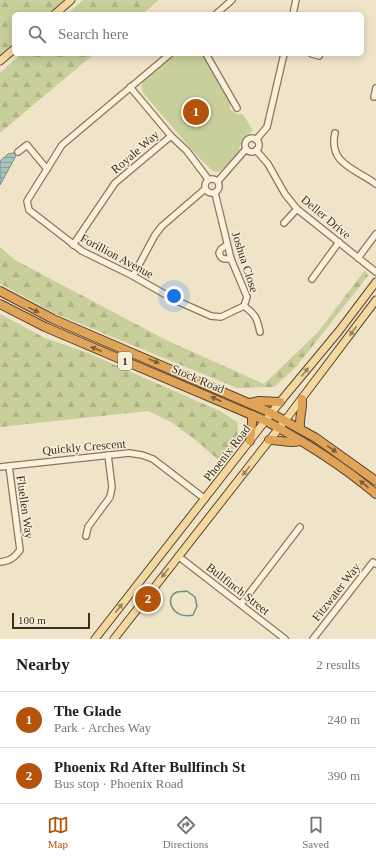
<!DOCTYPE html>
<meta charset="utf-8">
<style>
:root{--surface:#fff;--page:#f2f2f2;--text:#222;--muted:#767676;--line:#e0e0e0;--accent:#b45309}
body{margin:0;font-family:"Times New Roman",serif;background:var(--page);color:var(--text)}
.scale{position:absolute;left:12px;bottom:10px;width:78px;box-sizing:border-box;padding-left:4px;border:2px solid #3d2e20;border-top:0;font-size:11px;line-height:14px;white-space:nowrap;color:#3d2e20;-webkit-text-stroke:3px #f7eed8;paint-order:stroke}
.you{position:absolute;left:174px;top:296px;width:14px;height:14px;margin:-10px;border:3px solid #fff;border-radius:50%;background:#1a73e8;box-shadow:0 0 0 6px #1a73e833}
.badge{display:grid;place-items:center;width:26px;height:26px;border-radius:50%;background:var(--accent);color:#fff;font-size:13px;font-weight:700}
.pin{position:absolute;translate:-50% -50%;border:2px solid #fff;box-shadow:0 1px 4px #0006}
.list{margin:0;padding:0;list-style:none}
h2{display:flex;justify-content:space-between;align-items:center;height:52px;margin:0;padding:0 16px;font-size:17px}
h2 small{font-size:13px;font-weight:400;color:var(--muted)}
.list li{display:grid;grid-template-columns:26px 1fr auto;gap:12px;align-items:center;box-sizing:border-box;height:56px;padding:0 16px;border-top:1px solid var(--line)}
.list b{display:block;font-size:15px;white-space:nowrap}
.list p{margin:0;font-size:13px;white-space:nowrap;color:var(--muted)}
.list em{font-size:13px;font-style:normal;color:var(--muted)}
.icon{flex:none;width:22px;height:22px;fill:none;stroke:currentColor;stroke-width:2;stroke-linecap:round;stroke-linejoin:round}
.map{position:relative;flex:none;width:376px;height:639px;overflow:hidden}
.search{position:absolute;background:var(--surface);box-shadow:0 2px 10px #0003;left:12px;right:12px;top:12px;height:44px;display:flex;align-items:center;gap:10px;box-sizing:border-box;padding:0 14px;border-radius:6px;color:var(--muted);font-size:15px}
.sheet{height:164px;background:var(--surface)}
nav{display:flex;justify-content:space-around;align-items:center;box-sizing:border-box;height:56px;border-top:1px solid var(--line);background:var(--surface);font-size:11px;color:var(--muted)}
nav a{display:grid;justify-items:center;gap:2px}
nav .on{color:var(--accent)}
.map>svg:first-child{display:block}
.forest{fill:url(#forest-firs)}
.park{fill:#c9cf9b}
.water{fill:url(#water-rules);stroke:#6f938a}
.lines{fill:none;stroke-linecap:round;stroke-linejoin:round}
.stream{stroke:#6f938a;stroke-width:1.5}
.minor-casing{stroke:#8d765c;stroke-width:8}
.major-casing{stroke:#5b4430;stroke-width:9}
.highway-casing{stroke:#5b4430;stroke-width:10}
.minor{stroke:#faf1dc;stroke-width:5.5}
.major{stroke:#f3d9a0;stroke-width:7}
.highway{stroke:#e0a458;stroke-width:8}
.oneway{fill:#7e5d36}
.oneway2{fill:#988460}
.labels{text-anchor:middle;dominant-baseline:central;stroke-width:3;stroke-linejoin:round;paint-order:stroke}
.shield{fill:#f7eed8;stroke:#756857;stroke-width:1}
.shield-label{font-size:11px;font-weight:bold;fill:#3d2e20}
.street-label{font-size:12px;fill:#3d2e20;stroke:#f7eed8}
</style>
<div class="map">
<svg width="376" height="639" viewBox="0 0 376 639">
<defs>
<pattern id="forest-firs" width="22" height="20" patternUnits="userSpaceOnUse"><rect width="22" height="20" fill="#c9cf9b"/><path d="M5 1l3.5 6h-7zM16 11l3.5 6h-7z" fill="#aeb285"/></pattern>
<pattern id="water-rules" width="6" height="5" patternUnits="userSpaceOnUse"><rect width="6" height="5" fill="#a9c4bc"/><path d="M0 2.5h6" fill="none" stroke="#8ba098"/></pattern>
</defs>
<rect width="100%" height="100%" fill="#f0e4c8"/>
<g class="forest">
<polygon points="0,0 64,0 48,14 14,14 14,42 0,54"/>
<polygon points="83,0 159,0 142,14 67,14"/>
<polygon points="21,54 94,54 0,133 0,73"/>
<polygon points="0,247 15,260 164,339 264,384 318,332 365,270 368,276 296,367 274,387 237,388 54,313 1,284 0,283"/>
<path d="M0 314 45 338 88 353 222 412 237 422C240 445 236 447 224 465L198 442 171 422 148 411 0 427Z"/>
</g>
<path class="park" d="M173 54H204L230 98V109L236 114H243L253 131C237 140 244 142 237 154 232 162 226 167 218 172L213 171 199 158 143 93 141 86 143 81Z"/>
<polygon class="water" points="18,152 0,185 0,161 8,154"/>
<g class="lines">
<path class="stream" d="M187 591 195 597 197 606 193 615C173 620 163 598 177 592 180 591 184 592 187 591Z"/>
<g class="minor-casing">
<g id="minor">
<polyline points="216,14 232,0"/>
<polyline points="293,14 296,0"/>
<polyline points="170,54 62,145 27,201 29,210 82,251 133,276 175,300 211,316 221,317 244,306"/>
<polyline points="206,54 237,108"/>
<polyline points="312,54 319,56"/>
<polyline points="130,87 171,136 187,151 208,179"/>
<polyline points="374,97 376,88"/>
<path d="M335 133C328 164 356 169 376 184"/>
<circle cx="252" cy="145" r="7"/>
<polyline points="256,140 267,127 284,54"/>
<polyline points="256,150 268,164 285,194 297,209 376,272"/>
<polyline points="18,152 27,145 47,169"/>
<circle cx="212" cy="186" r="7"/>
<polyline points="218,181 246,149"/>
<polyline points="215,193 231,259 247,297 244,306"/>
<polyline points="284,223 297,209"/>
<polyline points="73,245 115,183 171,136"/>
<path d="M227 245 221 249 219 253C221 260 224 259 231 259"/>
<polyline points="358,258 376,234"/>
<polyline points="133,276 155,235 162,226 205,189"/>
<polyline points="312,279 339,242"/>
<path d="M244 306C256 315 257 318 260 332"/>
<polyline points="0,467 129,453 142,455 153,459 205,499"/>
<polyline points="86,536 88,527 110,497 112,487 108,455"/>
<polyline points="178,556 285,639"/>
<path d="M0 562C10 561 14 558 20 550L9 466"/>
<polyline points="241,604 300,527"/>
<polyline points="313,639 373,562 376,564"/>
</g>
</g>
<g class="major-casing">
<g id="major">
<polyline points="55,14 71,0"/>
<polyline points="0,61 14,49"/>
<polyline points="95,639 280,402 339,331 376,282"/>
<polyline points="114,639 290,414 376,300"/>
</g>
</g>
<g class="highway-casing">
<g id="highway">
<polyline points="0,291 53,319 267,411 316,438 376,481"/>
<path d="M0 304 45 327 266 421C305 442 342 465 376 494"/>
<polyline points="250,403 259,401 280,402"/>
<path d="M300 428C299 418 303 409 302 399"/>
<path d="M269 440C281 440 290 444 301 441"/>
<polyline points="250,441 252,423 252,415"/>
</g>
</g>
<use href="#minor" class="minor"/>
<use href="#major" class="major"/>
<use href="#highway" class="highway"/>
</g>
<defs><path id="oneway-solid" d="M-6-.8H1V-3.2L6.5 0L1 3.2V.8H-6Z"/></defs>
<g class="oneway">
<use href="#oneway-solid" transform="translate(34 310) rotate(26)"/>
<use href="#oneway-solid" transform="translate(96 349) rotate(-157)"/>
<use href="#oneway-solid" transform="translate(154 361) rotate(23)"/>
<use href="#oneway-solid" transform="translate(216 399) rotate(-156)"/>
<use href="#oneway-solid" transform="translate(332 449) rotate(34)"/>
<use href="#oneway-solid" transform="translate(364 484) rotate(-141)"/>
</g>
<g class="oneway2">
<use href="#oneway-solid" transform="translate(353 331) rotate(126)"/>
<use href="#oneway-solid" transform="translate(305 372) rotate(-50)"/>
<use href="#oneway-solid" transform="translate(246 471) rotate(128)"/>
<use href="#oneway-solid" transform="translate(165 573) rotate(128)"/>
<use href="#oneway-solid" transform="translate(119 608) rotate(-52)"/>
</g>
<g class="labels">
<rect class="shield" x="118" y="352" width="14" height="18" rx="3"/>
<g class="shield-label">
<text x="125" y="361">1</text>
</g>
<g class="street-label">
<text transform="translate(135 152) rotate(-41)">Royale Way</text>
<text transform="translate(326 217) rotate(40)">Deller Drive</text>
<text transform="translate(117 256) rotate(28)">Forillion Avenue</text>
<text transform="translate(245 262) rotate(72)">Joshua Close</text>
<text transform="translate(198 379) rotate(23)">Stock Road</text>
<text transform="translate(84 447) rotate(-5)">Quickly Crescent</text>
<text transform="translate(227 453) rotate(-52)">Phoenix Road</text>
<text transform="translate(25 507) rotate(82)">Fluellen Way</text>
<text transform="translate(238 589) rotate(38)">Bullfinch Street</text>
<text transform="translate(336 592) rotate(-52)">Fitzwater Way</text>
</g>
</g>
</svg>
<div class="scale">100 m</div>
<div class="you"></div>
<div class="pin badge" style="left:196px;top:112px">1</div>
<div class="pin badge" style="left:148px;top:599px">2</div>
<div class="search"><svg class="icon" aria-label="search" viewBox="0 0 24 24"><circle cx="10" cy="10" r="6"/><path d="M15 15l6 6"/></svg>Search here</div>
</div>
<section class="sheet">
<h2>Nearby<small>2 results</small></h2>
<ul class="list">
<li><span class="badge">1</span><div><b>The Glade</b><p>Park · Arches Way</p></div><em>240 m</em></li>
<li><span class="badge">2</span><div><b>Phoenix Rd After Bullfinch St</b><p>Bus stop · Phoenix Road</p></div><em>390 m</em></li>
</ul>
</section>
<nav>
<a class="on"><svg class="icon" aria-label="map" viewBox="0 0 24 24"><path d="M3 6l6-2 6 2 6-2v14l-6 2-6-2-6 2zM9 4v14M15 6v14"/></svg>Map</a>
<a><svg class="icon" aria-label="directions" viewBox="0 0 24 24"><path d="M12 3l9 9-9 9-9-9zM9 14v-3h6M13 9l2 2-2 2"/></svg>Directions</a>
<a><svg class="icon" aria-label="saved" viewBox="0 0 24 24"><path d="M7 4h10v16l-5-4-5 4z"/></svg>Saved</a>
</nav>
